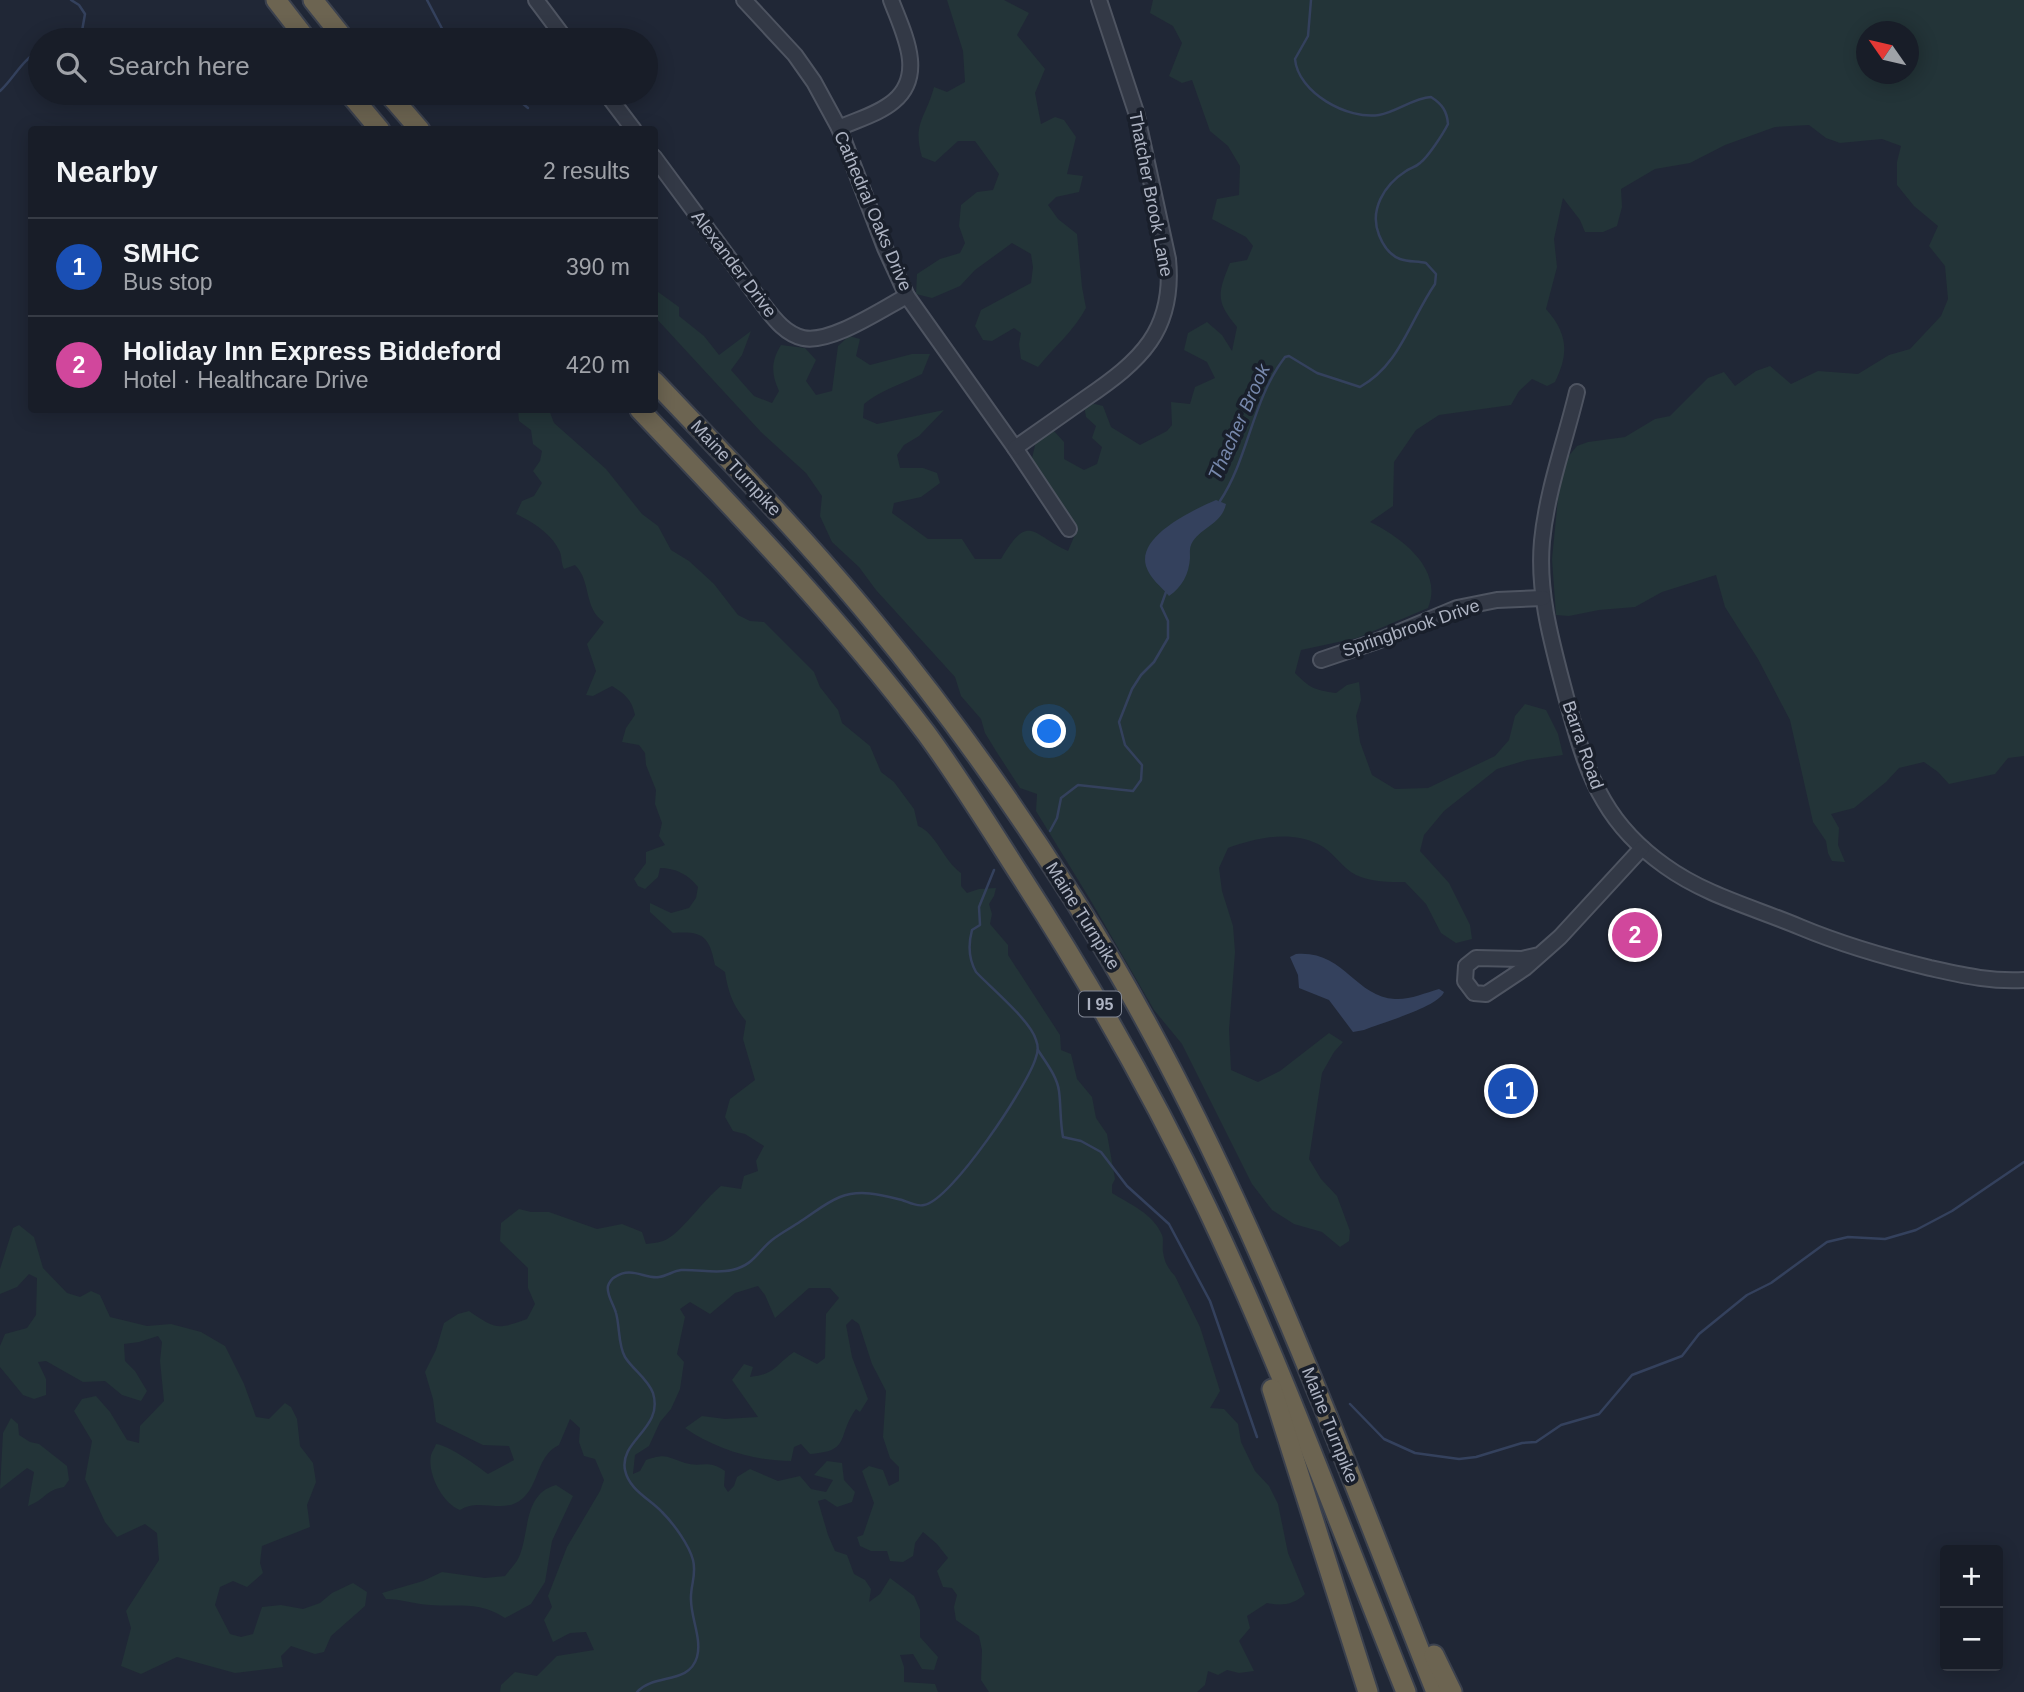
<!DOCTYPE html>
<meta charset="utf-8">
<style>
:root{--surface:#181d28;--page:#252a34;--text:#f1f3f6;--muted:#9fa2a8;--line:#363b45;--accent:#1a73e8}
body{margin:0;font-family:Arial,sans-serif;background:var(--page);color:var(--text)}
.controls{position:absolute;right:21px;bottom:21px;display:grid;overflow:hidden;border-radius:7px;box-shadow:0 4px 18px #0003}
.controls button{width:63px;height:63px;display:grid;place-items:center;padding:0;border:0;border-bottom:2px solid var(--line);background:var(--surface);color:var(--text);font:35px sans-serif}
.compass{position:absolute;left:1856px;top:21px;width:63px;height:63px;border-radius:50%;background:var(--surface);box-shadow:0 4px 18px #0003;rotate:304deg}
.you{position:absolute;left:1050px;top:732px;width:24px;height:24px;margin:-18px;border:5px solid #fff;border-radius:50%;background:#1a73e8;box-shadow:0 0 0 10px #1a73e833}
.badge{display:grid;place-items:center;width:46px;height:46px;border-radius:50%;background:var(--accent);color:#fff;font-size:23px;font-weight:700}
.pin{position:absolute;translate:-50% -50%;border:4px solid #fff;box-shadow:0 2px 7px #0006}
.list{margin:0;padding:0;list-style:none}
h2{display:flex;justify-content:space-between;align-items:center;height:91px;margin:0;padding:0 28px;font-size:30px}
h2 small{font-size:23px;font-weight:400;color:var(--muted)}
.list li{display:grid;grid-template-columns:46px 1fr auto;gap:21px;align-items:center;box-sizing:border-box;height:98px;padding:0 28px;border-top:2px solid var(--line)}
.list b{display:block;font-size:26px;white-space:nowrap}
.list p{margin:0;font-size:23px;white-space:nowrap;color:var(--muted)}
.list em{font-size:23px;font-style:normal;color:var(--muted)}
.icon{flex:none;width:38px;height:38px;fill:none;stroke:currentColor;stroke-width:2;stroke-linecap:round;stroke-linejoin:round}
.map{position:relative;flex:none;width:2024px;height:1692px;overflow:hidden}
.search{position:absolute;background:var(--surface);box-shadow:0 4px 18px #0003;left:28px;top:28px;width:630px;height:77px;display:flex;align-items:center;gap:18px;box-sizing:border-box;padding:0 24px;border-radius:38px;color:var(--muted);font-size:26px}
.panel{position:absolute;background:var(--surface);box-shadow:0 4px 18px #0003;left:28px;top:126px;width:630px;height:287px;border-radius:7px}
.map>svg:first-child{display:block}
.green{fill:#233438;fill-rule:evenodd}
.water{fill:#34415d}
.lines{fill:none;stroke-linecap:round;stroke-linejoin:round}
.stream{stroke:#34415d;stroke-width:2.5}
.minor-casing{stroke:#4e5461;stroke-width:18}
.highway-casing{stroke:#3b414e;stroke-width:23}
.minor{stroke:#333946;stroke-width:14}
.highway{stroke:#6c6451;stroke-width:19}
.labels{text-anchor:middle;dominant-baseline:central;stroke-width:7;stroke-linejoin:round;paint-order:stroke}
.shield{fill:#191f2b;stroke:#818795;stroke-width:2}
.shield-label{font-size:16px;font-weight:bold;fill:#aeb4c3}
.street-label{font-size:18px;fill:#aeb4c3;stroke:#191f2b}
.water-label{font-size:19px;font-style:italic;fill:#7687ab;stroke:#191f2b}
</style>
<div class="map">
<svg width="2024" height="1692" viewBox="0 0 2024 1692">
<rect width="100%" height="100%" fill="#202736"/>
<g class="green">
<path d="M947 0H1004L1029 13 1017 35 1045 69 1035 93 1041 124 1055 117 1064 120 1076 137 1067 174 1083 176 1079 192 1056 197 1048 205 1058 219 1077 234 1082 287 1086 308C1074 331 1054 347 1038 367L1021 359 1019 344 1021 333 1014 328 992 341 983 340 975 326 981 310 1031 283 1033 267 1031 254 1012 243 975 270 960 286 932 298 916 294 917 274 940 259 960 253 965 243 959 226 961 205 977 192 993 190 999 174 975 141H958L935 162 922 157C912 123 926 118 934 87L947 92 965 82 963 51Z"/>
<path d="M1153 0H2024V756L2008 758 1995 774 1949 784 1938 772 1924 762 1899 768 1886 782 1854 808 1831 814 1839 828 1838 845 1845 862 1832 861 1828 853 1826 841 1813 822 1790 720 1758 659 1725 607 1716 575 1662 592 1635 607 1599 610 1569 616 1556 615 1552 559 1560 478 1567 458 1577 446 1588 442 1625 437 1655 419 1670 416 1708 378 1724 372 1735 386 1756 371 1770 366 1791 384 1818 371 1858 374 1889 355 1910 349 1941 316 1948 299 1945 266 1929 246 1938 226 1914 206 1897 185V162L1901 146 1882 139 1840 143 1826 138 1809 125 1775 127 1725 145 1690 163 1655 169 1621 189 1622 207 1617 226 1603 232H1585L1580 220 1563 198 1554 239 1557 267 1546 309C1568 334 1569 353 1555 382L1547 386 1532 379 1519 391 1511 405 1439 415 1416 430 1394 462 1393 506 1370 522C1401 537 1444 569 1428 608L1357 638 1301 650 1295 673C1310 688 1314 690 1336 693L1347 685 1359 682 1361 700 1356 716 1360 742 1372 775 1395 789 1428 788 1495 756 1509 740 1515 716 1525 704 1546 710 1558 734 1563 755 1527 760 1497 769 1444 811 1424 835 1420 851 1449 883 1470 925 1472 939 1456 943 1441 933 1426 904 1405 882C1390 882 1370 882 1356 875 1342 868 1333 851 1318 844 1289 830 1257 838 1228 848L1219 868 1222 891 1233 926 1235 952 1229 1030 1231 1070 1258 1082 1280 1071 1329 1033 1343 1042 1334 1052 1322 1073 1309 1159 1321 1179 1337 1196 1350 1231 1349 1241 1340 1247 1322 1232 1294 1224 1272 1210 1252 1184 1182 1044 1154 1010 1091 901 1036 811 1037 794 1020 788 996 751 985 733 981 719 961 696 955 677 876 590 859 567 832 542 820 516 822 496 806 473 761 432 655 317 654 289 679 307V316L704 336 719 355 751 331 742 355 731 370 754 396 772 403 779 391C771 374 771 361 781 345L805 348 816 360 806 381 816 395 832 391 838 346 849 336 860 339 856 356 870 365 912 354H930L922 374C902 384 881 390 864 404L863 418 877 424 944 410 919 436 904 445 897 455 900 468H923L937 473 940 483 921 497 894 503 892 513 928 539H962L975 559H1001C1029 512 1031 534 1068 551L1076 532C1065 506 1048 485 1031 463L1036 441 1053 430 1064 442V459L1084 470 1097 464 1102 447 1092 438 1096 426 1086 417 1084 405 1095 404 1103 406 1111 427 1140 445 1167 431 1172 425 1171 402 1190 404 1195 387 1215 378 1207 362 1184 350 1188 333 1207 322 1222 335 1232 351 1237 327C1216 301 1217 295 1230 263L1247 260 1253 246 1246 237 1212 219 1217 199 1239 195 1240 166 1228 146 1210 131 1192 80 1182 83 1169 76 1182 43 1173 26 1150 13ZM1867 32H1909V74H1867Z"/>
<path d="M518 410H549L554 423 606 469 642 514 658 526 671 550 689 561 714 584 738 615 750 621 764 622 814 672 820 687 838 710 842 723 870 746 881 772 894 782 914 809 918 826C936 833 943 860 961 873V886L967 893 979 889 996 888 994 896 989 904 992 914 990 924 1008 945V955L1060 1035 1061 1050 1071 1054 1077 1079 1092 1097 1096 1118 1107 1134 1115 1179 1112 1185V1193C1129 1204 1153 1213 1162 1235 1164 1240 1162 1246 1163 1252 1164 1261 1168 1269 1175 1276L1200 1327 1220 1391 1210 1408 1224 1409 1238 1424 1241 1442 1255 1471 1269 1486 1278 1504 1288 1553 1305 1594C1294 1605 1281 1606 1267 1603L1247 1616 1250 1628 1239 1641 1254 1671 1239 1673 1227 1670 1218 1675 1208 1671 1205 1685 1197 1692H989L981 1680 982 1650 979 1636 956 1620 954 1607 957 1595 952 1588 943 1587 937 1571 948 1558 937 1544 923 1532 915 1543 913 1556 903 1562 890 1561 887 1551H871L860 1546 857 1537 863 1535 874 1503 862 1471 869 1466 883 1470 889 1486 899 1481V1467L890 1458 883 1437 886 1391 872 1364 859 1324 852 1319 846 1325 852 1357 868 1399 860 1412 856 1409C836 1437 852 1451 810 1454L801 1444 794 1447 791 1461C755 1461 715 1449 685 1428L702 1416 725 1419 758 1417 732 1380 744 1364 753 1367 750 1377C776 1374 775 1365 794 1352L817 1364 825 1358 826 1314 839 1298 830 1288H809L775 1318 765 1295 758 1286 735 1293 710 1314 690 1302 680 1309 685 1317 677 1354 684 1362 680 1389 671 1409 660 1422 649 1446 635 1455 633 1474 640 1471 646 1460C667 1453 666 1457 685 1463 702 1468 707 1459 725 1471L724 1486 728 1492 734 1486 737 1477 750 1469 778 1481 800 1476 811 1489 826 1492 833 1480 814 1475 827 1461 842 1463 844 1480 855 1492 852 1502 837 1507 825 1499 818 1501 828 1535 835 1551 847 1555 854 1574 865 1580 871 1589 869 1602 880 1594 890 1578 914 1596 920 1610V1637L938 1657 934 1670 922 1669 913 1654 900 1655 904 1667V1682L935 1684 938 1692H500L501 1685 515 1672 537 1676 557 1656 594 1650 586 1632 570 1633 553 1642 544 1620 552 1607 548 1596 567 1547 600 1491 604 1480 595 1459 584 1456 579 1442 580 1428 570 1419 559 1445C536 1456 540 1484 522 1499 503 1515 480 1497 460 1510 443 1504 427 1474 431 1455 432 1451 435 1448 436 1444 450 1446 476 1465 488 1474L514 1460 509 1446 483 1445 436 1422 433 1399 425 1372 436 1350 444 1323 458 1314 469 1311C495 1329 497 1330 527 1319L535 1304 528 1288V1268L500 1241 501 1223 519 1209 531 1212H549L597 1229 622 1224 642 1232 646 1244C651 1243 657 1243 663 1241 679 1236 704 1199 721 1186L741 1189 744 1176 758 1171 756 1161 764 1146 745 1134 733 1131 725 1117 730 1099 755 1080 743 1039 746 1021C733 1006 728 992 725 972L715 965C709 936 703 931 673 933L650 912V903L671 913 689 908 696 898 698 887C688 874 675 868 660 868L658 877 645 889 638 886 634 879 646 863V852L665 845 659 836 662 823 655 804 656 790 646 765 645 753 639 745 622 742 626 728 635 715C632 700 625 694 612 686L593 696 586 695 596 671 587 644 604 622C583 608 592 582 575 565L564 569C561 563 562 558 560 552 552 534 533 522 516 514L522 501 534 496 542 483 533 471 540 461 542 451 533 444 531 430 519 421Z"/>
<polygon points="19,1225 34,1237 43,1268 67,1293 80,1297 91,1291 100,1295 110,1317 147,1326 171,1324 201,1332 225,1346 244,1384 256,1417 269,1419 285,1403 291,1407 297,1419 300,1446 313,1463 316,1482 307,1505 310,1527 262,1546 260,1563 263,1573 247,1587 233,1581 220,1587 215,1605 230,1634 241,1637 253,1634 262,1607 281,1605 303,1609 320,1603 332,1593 353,1583 367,1592 365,1606 331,1636 324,1652 315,1654 291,1646 281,1656 283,1667 235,1673 177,1657 141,1674 121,1666 131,1628 126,1611 159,1560 157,1533 145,1524 117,1537 105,1522 85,1479 92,1441 74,1411 82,1399 96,1396 110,1412 127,1440 139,1443 140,1426 164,1401 160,1361 162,1342 158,1336 139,1342 124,1344 125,1361 135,1371 147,1391 141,1401 122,1395 105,1381 83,1382 46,1361 38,1362 46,1379 46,1395 34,1399 23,1395 0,1367 0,1346 5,1334 27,1328 36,1315 37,1278 29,1274 17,1287 0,1294 0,1269 13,1228"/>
<path d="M11 1418 18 1424 19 1435 30 1442 39 1444 67 1466 69 1480 64 1487C45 1490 45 1500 28 1506L34 1472 27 1468 0 1489 3 1433Z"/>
<path d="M556 1485 573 1496 552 1541 545 1582 531 1604 505 1618C479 1601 459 1607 430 1605 415 1604 401 1599 386 1599L382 1593 423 1581 442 1572 485 1578 505 1576C509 1570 516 1564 519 1557 530 1532 523 1494 556 1485Z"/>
</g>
<g class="water">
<path d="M1216 500 1226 504C1222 523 1203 527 1193 541 1189 547 1190 552 1190 558 1189 574 1182 587 1169 596 1161 586 1150 579 1146 566 1137 536 1193 510 1216 500Z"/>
<path d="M1296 954C1344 950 1355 997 1395 999 1409 1000 1425 993 1439 989L1444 992C1438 1007 1381 1023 1364 1030L1353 1032 1329 1000 1299 988 1298 975 1290 957Z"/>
</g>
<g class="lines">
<g class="stream">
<polyline points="427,0 448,40"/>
<polyline points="71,40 82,31 85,14 79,5 71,0"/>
<path d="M0 91C15 77 22 59 40 51"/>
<polyline points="510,93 528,108"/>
<path d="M1220 501C1249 457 1252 400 1285 357L1289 356 1317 373 1360 387C1400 365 1410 320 1435 284L1436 274 1426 263C1418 261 1408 262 1400 259 1389 255 1383 245 1379 235 1369 210 1384 185 1406 171 1410 168 1416 167 1420 163 1428 157 1443 134 1448 124 1447 111 1442 104 1431 97 1413 98 1397 112 1379 115 1348 120 1298 93 1295 59L1308 36 1311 0"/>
<polyline points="1050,831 1057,818 1061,798 1078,785 1133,791 1141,780 1142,765 1125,745 1119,722 1132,689 1141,675 1154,662 1168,638 1168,621 1161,606 1166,592"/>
<path d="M1038 1050C1046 1063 1057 1076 1059 1091 1061 1106 1060 1121 1063 1137L1081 1141 1101 1152 1127 1186 1169 1224 1210 1301 1257 1437"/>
<polyline points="1350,1404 1384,1439 1415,1453 1459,1459 1476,1457 1522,1443 1536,1442 1561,1425 1599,1414 1632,1375 1682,1356 1699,1334 1747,1295 1771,1283 1827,1242 1848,1237 1885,1239 1916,1230 1952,1211 2024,1162"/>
<path d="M637 1692C654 1673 689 1685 697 1657 702 1639 691 1618 691 1600 690 1586 697 1575 693 1560 689 1545 674 1524 662 1512 650 1499 629 1490 625 1470 619 1440 664 1429 653 1393 647 1378 633 1370 625 1357 618 1345 620 1327 616 1313 614 1305 606 1294 608 1286 609 1283 612 1278 615 1277 631 1266 645 1279 659 1277 667 1276 673 1271 681 1270 698 1269 716 1274 732 1270 754 1265 757 1252 772 1240 781 1233 791 1228 801 1221 814 1213 825 1203 840 1197 860 1189 882 1195 902 1200 908 1202 917 1207 924 1205 951 1201 1029 1084 1036 1057 1038 1052 1038 1045 1036 1040 1031 1021 991 988 976 972 968 958 968 945 972 930L980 925 979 907 994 870"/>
</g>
<g class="minor-casing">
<g id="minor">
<polyline points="536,0 566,40"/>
<polyline points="744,0 795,55 814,82 839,128 885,248 907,296 1015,448 1069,529"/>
<polyline points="606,93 634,130"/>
<path d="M839 128C856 120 879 114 894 101 926 74 903 32 891 0"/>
<path d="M654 157 765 307C775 320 786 334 803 338 831 344 882 309 907 296"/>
<path d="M1577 392C1565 442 1547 490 1542 541 1537 594 1553 647 1566 697 1576 733 1585 769 1604 801 1619 827 1641 849 1665 866 1705 895 1755 908 1800 927 1843 945 1885 957 1930 968 1962 975 1991 982 2024 980"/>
<path d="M1015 448C1039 431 1062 415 1086 398 1140 361 1175 331 1168 259L1136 112 1099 0"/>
<polyline points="1321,660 1380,640 1457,608 1497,600 1543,598"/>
<polyline points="1539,955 1522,959 1476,958 1466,966 1465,981 1474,993 1486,994 1525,968 1560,937 1642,848"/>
</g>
</g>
<g class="highway-casing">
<g id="highway">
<polyline points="276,0 307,40"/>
<polyline points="313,0 345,40"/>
<polyline points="349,93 380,130"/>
<polyline points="388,93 420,130"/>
<path d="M654 381C729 460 805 538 874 622 946 709 1012 802 1073 898 1230 1144 1329 1422 1436 1692"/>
<path d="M640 410C739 514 839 618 926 733 959 778 988 825 1018 872 1088 980 1152 1092 1207 1208 1281 1364 1342 1532 1406 1692"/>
<polyline points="1272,1389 1368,1692"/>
<polyline points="1434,1655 1452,1692"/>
</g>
</g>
<use href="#minor" class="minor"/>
<use href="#highway" class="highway"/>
</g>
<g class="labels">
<rect class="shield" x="1079" y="991.5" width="42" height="25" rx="5"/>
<g class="shield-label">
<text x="1100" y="1004">I 95</text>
</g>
<g class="street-label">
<text transform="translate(1151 194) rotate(79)">Thatcher Brook Lane</text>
<text transform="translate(873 211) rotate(67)">Cathedral Oaks Drive</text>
<text transform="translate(734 264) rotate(53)">Alexander Drive</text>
<text transform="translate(736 468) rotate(47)">Maine Turnpike</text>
<text transform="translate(1411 628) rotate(-19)">Springbrook Drive</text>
<text transform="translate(1583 745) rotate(71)">Barra Road</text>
<text transform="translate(1083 916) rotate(58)">Maine Turnpike</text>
<text transform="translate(1330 1425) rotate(68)">Maine Turnpike</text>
</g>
<g class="water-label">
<text transform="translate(1239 422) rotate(-66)">Thacher Brook</text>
</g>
</g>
</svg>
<div class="controls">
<button>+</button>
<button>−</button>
</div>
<svg class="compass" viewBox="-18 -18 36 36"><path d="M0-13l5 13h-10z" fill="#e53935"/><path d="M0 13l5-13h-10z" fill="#9fa2a8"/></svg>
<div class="you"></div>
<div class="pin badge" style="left:1511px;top:1091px;background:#1a4fb4">1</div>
<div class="pin badge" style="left:1635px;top:935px;background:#d1479c">2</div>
<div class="search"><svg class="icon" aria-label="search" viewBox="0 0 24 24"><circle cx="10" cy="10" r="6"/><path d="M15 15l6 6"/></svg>Search here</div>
<section class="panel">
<h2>Nearby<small>2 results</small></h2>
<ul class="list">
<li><span class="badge" style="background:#1a4fb4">1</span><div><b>SMHC</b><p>Bus stop</p></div><em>390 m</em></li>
<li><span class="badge" style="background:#d1479c">2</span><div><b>Holiday Inn Express Biddeford</b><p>Hotel · Healthcare Drive</p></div><em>420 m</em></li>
</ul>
</section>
</div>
